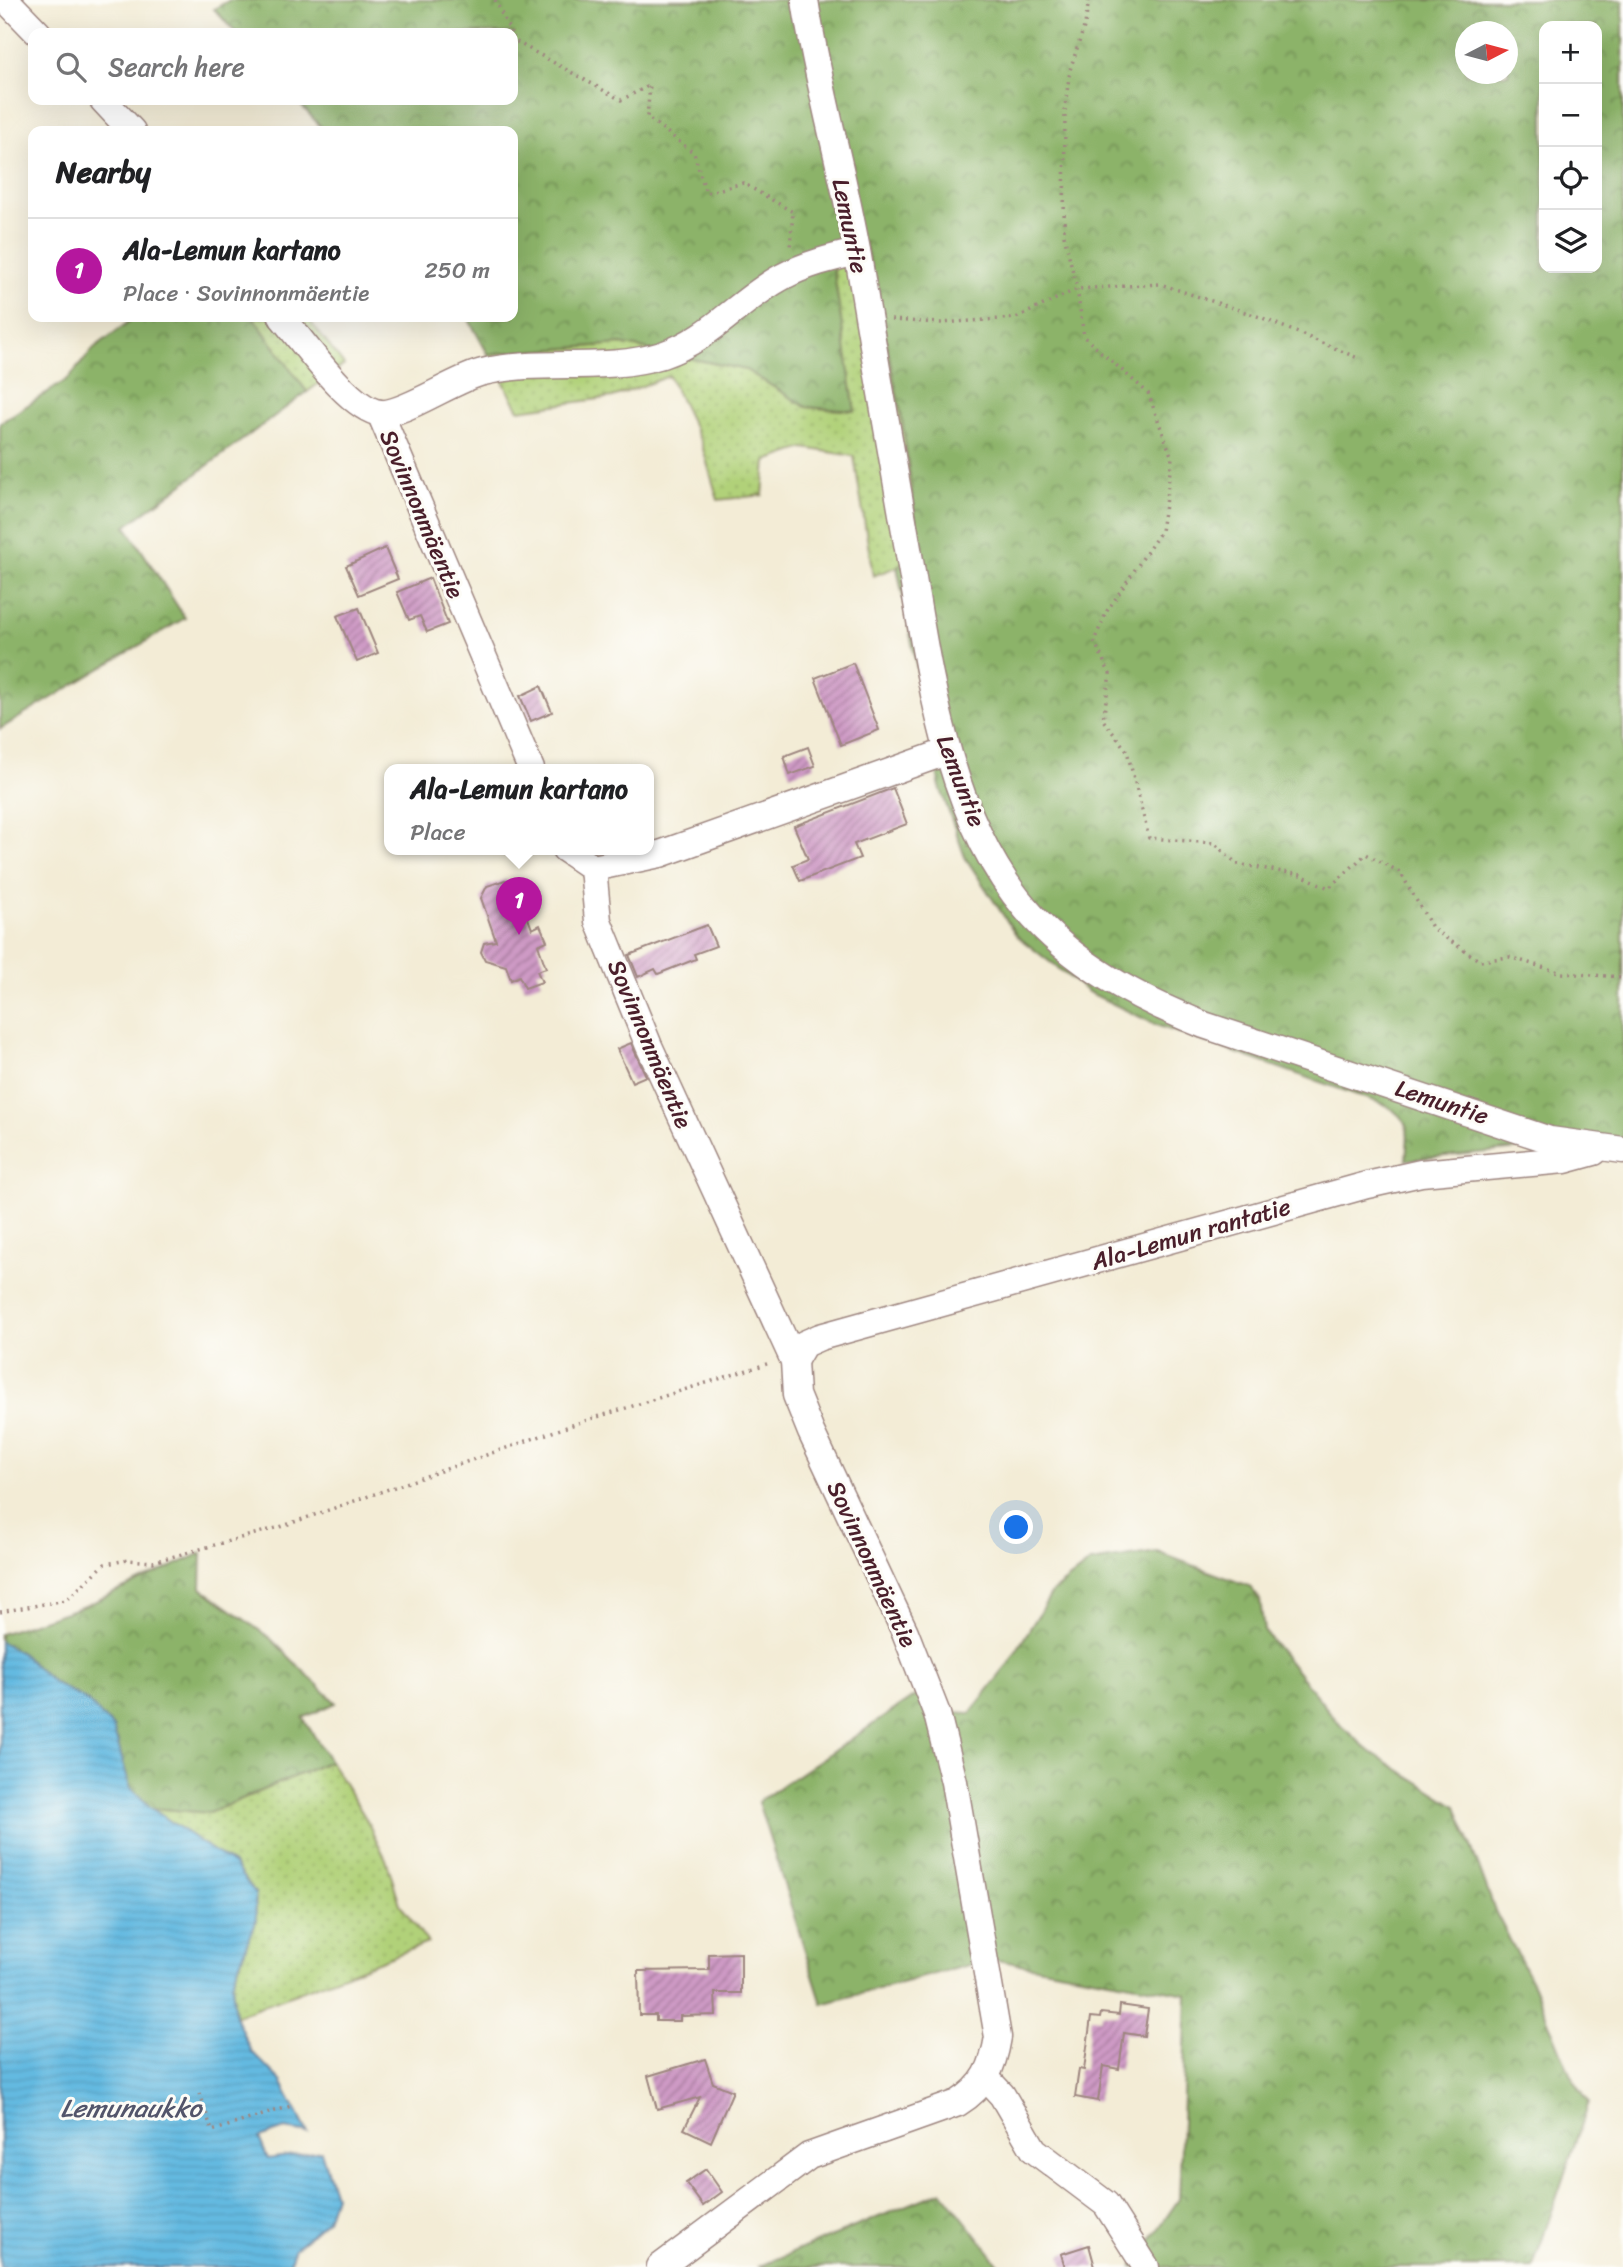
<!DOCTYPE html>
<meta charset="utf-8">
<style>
:root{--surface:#fff;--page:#f2f2f2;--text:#202124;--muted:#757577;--line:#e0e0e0;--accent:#b5179e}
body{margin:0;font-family:Sriracha,sans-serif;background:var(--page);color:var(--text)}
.controls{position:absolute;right:21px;top:21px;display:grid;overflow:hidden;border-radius:14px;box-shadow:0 7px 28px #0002}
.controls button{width:63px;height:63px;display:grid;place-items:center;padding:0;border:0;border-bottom:2px solid var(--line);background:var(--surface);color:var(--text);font:35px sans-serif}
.compass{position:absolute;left:1455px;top:21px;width:63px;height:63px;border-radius:50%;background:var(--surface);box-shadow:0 7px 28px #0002;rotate:84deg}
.you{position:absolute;left:1017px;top:1528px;width:24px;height:24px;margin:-18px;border:5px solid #fff;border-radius:50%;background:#1a73e8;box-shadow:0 0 0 10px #1a73e833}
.badge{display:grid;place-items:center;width:46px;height:46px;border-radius:50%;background:var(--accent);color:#fff;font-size:23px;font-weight:700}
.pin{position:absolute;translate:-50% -58px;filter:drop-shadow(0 2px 4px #0008)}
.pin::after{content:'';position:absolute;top:37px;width:24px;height:21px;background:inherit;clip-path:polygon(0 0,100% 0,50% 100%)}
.popup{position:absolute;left:384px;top:764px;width:270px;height:91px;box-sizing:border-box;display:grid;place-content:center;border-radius:14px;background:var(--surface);filter:drop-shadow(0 2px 5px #0005);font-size:23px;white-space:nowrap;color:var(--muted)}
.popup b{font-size:26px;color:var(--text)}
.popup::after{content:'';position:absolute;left:50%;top:100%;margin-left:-14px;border:14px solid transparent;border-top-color:var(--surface)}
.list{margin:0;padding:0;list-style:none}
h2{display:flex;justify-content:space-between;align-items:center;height:91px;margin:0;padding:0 28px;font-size:30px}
h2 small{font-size:23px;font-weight:400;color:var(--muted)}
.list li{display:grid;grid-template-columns:46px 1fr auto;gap:21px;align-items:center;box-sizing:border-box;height:105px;padding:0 28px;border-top:2px solid var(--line)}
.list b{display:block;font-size:26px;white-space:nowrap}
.list p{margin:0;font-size:23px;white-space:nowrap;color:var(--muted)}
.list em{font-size:23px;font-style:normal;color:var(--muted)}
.icon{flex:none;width:38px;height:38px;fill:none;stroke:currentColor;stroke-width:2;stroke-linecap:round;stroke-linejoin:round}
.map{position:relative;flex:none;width:1623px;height:2267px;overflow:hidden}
.search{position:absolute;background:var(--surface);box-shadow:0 7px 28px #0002;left:28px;top:28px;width:490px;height:77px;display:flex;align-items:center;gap:18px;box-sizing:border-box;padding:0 24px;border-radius:14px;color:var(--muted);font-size:26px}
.panel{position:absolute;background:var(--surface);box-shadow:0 7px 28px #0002;left:28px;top:126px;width:490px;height:196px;border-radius:14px}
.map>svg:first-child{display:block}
.grass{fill:url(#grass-dots);stroke:#7e7852;stroke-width:2}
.forest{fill:url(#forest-crowns);stroke:#6b694a;stroke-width:2;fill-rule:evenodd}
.water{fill:url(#water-rules);stroke:#576c86;stroke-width:2}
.building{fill:url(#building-hatch)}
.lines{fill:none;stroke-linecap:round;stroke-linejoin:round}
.minor-casing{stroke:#9e8680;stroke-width:29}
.path{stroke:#9e8680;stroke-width:3.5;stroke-dasharray:2 5;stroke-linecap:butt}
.minor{stroke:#fff;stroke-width:26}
.labels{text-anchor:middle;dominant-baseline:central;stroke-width:6;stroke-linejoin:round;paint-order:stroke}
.street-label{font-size:24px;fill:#4a1f2b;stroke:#fdfcf7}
.water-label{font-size:26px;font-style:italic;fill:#53556b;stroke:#fdfcf7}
</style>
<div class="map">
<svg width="1623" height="2267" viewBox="0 0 1623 2267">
<defs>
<pattern id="grass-dots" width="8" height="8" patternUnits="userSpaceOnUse" patternTransform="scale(1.75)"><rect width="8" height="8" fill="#b1d179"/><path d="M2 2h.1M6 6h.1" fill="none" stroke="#9ab369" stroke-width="1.8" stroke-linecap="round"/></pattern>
<pattern id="forest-crowns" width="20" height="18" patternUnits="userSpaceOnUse" patternTransform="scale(1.75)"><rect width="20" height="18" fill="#8cb369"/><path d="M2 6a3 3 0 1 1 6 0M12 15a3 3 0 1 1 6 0" fill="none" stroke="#749157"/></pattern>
<pattern id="water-rules" width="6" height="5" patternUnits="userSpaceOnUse" patternTransform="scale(1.75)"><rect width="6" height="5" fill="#64bae1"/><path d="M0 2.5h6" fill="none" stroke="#589fc1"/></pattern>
<pattern id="building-hatch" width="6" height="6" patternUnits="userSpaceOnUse" patternTransform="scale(1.75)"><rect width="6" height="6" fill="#ce9ac5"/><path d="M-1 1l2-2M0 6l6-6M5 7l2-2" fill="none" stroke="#a97da0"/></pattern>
</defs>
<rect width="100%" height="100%" fill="#fdfcf7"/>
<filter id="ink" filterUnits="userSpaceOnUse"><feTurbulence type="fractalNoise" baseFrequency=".0143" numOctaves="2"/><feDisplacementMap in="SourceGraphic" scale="14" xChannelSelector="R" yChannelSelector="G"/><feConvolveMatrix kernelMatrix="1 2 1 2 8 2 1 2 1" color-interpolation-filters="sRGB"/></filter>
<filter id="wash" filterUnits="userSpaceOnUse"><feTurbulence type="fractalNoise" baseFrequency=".00686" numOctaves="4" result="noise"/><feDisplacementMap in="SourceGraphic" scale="28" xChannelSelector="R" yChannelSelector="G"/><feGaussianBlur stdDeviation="1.57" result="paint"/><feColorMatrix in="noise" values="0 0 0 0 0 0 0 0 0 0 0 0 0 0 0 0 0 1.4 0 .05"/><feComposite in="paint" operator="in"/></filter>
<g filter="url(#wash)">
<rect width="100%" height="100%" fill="#f3ecd6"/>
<g class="grass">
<polygon points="829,241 865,242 901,413 921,558 873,576 854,456 804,448 766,461 763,495 718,500 701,442 669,376 613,397 519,410 488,354 621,344 746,370 806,407 854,411"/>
<polygon points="253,317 307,317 344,365 307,392"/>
<polygon points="330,1761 365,1817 386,1859 400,1904 428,1943 235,2016 232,1984 256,1921 255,1893 234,1865 151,1808 209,1813"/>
</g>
<g class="forest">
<path d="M230 0H1623V1139L1406 1160C1408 1130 1413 1123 1386 1105L1159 1026 1088 992 1017 936 965 857 940 787 897 567 921 558 901 413 865 242 829 241 855 411 806 407 746 370 621 344 488 354 468 318 513 317V293L519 289 521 275 513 262V131H325L296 100H513V33H236L214 9ZM1544 26H1597V268H1544ZM1466 32H1508V74H1466Z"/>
<polygon points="135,317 253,317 307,392 126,526 185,618 0,729 0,423 68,379 94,348"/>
<polygon points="1157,1552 1249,1586 1260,1600 1264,1631 1341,1726 1371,1752 1456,1806 1496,1913 1534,1986 1570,2074 1589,2102 1533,2267 1132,2267 1179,2199 1187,1994 991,1959 822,2004 758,1802 918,1694 950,1712 970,1713 1007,1666 1053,1591 1091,1562"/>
<polygon points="202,1553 201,1588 270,1638 336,1703 303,1718 330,1761 209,1813 151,1808 130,1787 113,1727 86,1700 53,1682 21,1653 0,1641 0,1634 87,1605"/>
<polygon points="942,2191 1001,2267 757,2267"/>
</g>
<polygon class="water" points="0,1641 21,1653 53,1682 86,1700 113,1727 130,1787 151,1808 234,1865 255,1893 256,1921 232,1984 235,2016 251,2051 281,2081 308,2133 285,2129 259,2138 268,2159 321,2151 335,2195 327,2220 295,2248 288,2267 0,2267"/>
<g id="blocks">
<g class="building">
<polygon points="385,548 398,579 359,595 346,566"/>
<polygon points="430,578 448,624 427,632 420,616 409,620 397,592"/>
<polygon points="359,608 378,653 357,662 337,616"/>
<polygon points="853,663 879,730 841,745 815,678"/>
<polygon points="541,686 552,712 531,721 520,696"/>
<polygon points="808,747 815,766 790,775 784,756"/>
<polygon points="893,788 907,824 854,844 860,858 800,881 793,865 808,859 794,826"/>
<polygon points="505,880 516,885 532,929 540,925 547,941 538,945 546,968 537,971 542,982 525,988 519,976 511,980 506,966 485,960 481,952 484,943 496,941 481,898 487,886"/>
<polygon points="707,925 716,946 694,954 696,959 658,974 655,969 638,977 629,955"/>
<polygon points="631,1043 646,1076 632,1082 617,1049"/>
<polygon points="741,1953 741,1993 715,1993 716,2015 680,2016 680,2021 656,2021 656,2015 639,2015 638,1971 709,1970 709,1954"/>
<polygon points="1120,2005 1148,2009 1144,2036 1124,2033 1119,2069 1103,2066 1098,2101 1075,2097 1079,2069 1084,2070 1091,2017 1100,2018 1101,2013 1119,2015"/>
<polygon points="705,2059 713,2083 733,2091 711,2142 684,2129 700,2097 657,2109 648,2076"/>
<polygon points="706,2169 722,2192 703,2206 686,2183"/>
<polygon points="1089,2245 1095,2267 1065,2267 1061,2254"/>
</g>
</g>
</g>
<g filter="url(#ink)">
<use href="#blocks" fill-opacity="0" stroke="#9e8680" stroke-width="2"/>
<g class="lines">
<g class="minor-casing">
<g id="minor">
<polyline points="6,0 38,33"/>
<path d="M805 0C818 87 843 170 858 256 874 352 890 447 907 543 928 663 944 813 1026 909 1074 965 1137 998 1204 1025L1550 1140 1623 1150"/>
<polyline points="103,100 132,131"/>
<path d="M282 317C302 340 349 409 380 413 402 416 456 378 483 372 542 358 604 373 662 355 711 339 739 300 782 277 806 264 831 258 857 252"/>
<polyline points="380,413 531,769"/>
<path d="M565 849 593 868 598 921 649 1046 794 1361 796 1395 811 1432 905 1632 937 1714 954 1782 998 2037C993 2068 985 2086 958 2103L809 2156 660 2267"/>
<polyline points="593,868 660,854 946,752"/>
<polyline points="794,1361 804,1344 820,1337 1367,1185 1421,1173 1565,1160 1594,1152"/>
<polyline points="986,2078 1002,2095 1034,2150 1106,2204 1146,2267"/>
</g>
</g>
<g class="path">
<polyline points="495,0 511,33"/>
<polyline points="1089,0 1085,24 1070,70 1065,107 1064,235 1077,289 1084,337 1148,393 1172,458 1161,531 1107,611 1094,641 1110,674 1103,720 1127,751 1149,838 1214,843 1237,864 1301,875 1329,888 1366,854 1400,872 1433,929 1480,961 1509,957 1562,973 1623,977"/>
<polyline points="513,36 515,41 621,100 650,85 647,117 694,153 706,193 743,183 793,212 790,248"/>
<polyline points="891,320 940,323 1016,318 1077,289 1160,284 1260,317 1358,358"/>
<polyline points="0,1612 66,1600 105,1564 128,1560 153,1562 280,1527 575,1424 770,1363"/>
<polyline points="200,2093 212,2131 291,2106"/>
</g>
<use href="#minor" class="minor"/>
</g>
</g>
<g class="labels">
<g class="street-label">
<text transform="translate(850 226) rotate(78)">Lemuntie</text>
<text transform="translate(422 514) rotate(67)">Sovinnonmäentie</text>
<text transform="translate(961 781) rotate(69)">Lemuntie</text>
<text transform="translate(650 1044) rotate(67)">Sovinnonmäentie</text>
<text transform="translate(1442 1102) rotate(18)">Lemuntie</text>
<text transform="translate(1191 1234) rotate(-16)">Ala-Lemun rantatie</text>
<text transform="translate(872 1564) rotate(65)">Sovinnonmäentie</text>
</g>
<g class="water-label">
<text x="131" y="2108">Lemunaukko</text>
</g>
</g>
</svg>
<div class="controls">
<button>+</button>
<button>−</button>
<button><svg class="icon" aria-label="locate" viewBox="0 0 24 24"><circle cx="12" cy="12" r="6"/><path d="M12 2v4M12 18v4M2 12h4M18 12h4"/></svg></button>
<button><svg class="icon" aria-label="layers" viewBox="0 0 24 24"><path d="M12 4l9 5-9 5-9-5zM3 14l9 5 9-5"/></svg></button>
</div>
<svg class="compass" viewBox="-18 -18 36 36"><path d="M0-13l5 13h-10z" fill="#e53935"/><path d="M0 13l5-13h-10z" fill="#757577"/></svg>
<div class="you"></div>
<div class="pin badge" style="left:519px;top:935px">1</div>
<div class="popup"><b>Ala-Lemun kartano</b>Place</div>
<div class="search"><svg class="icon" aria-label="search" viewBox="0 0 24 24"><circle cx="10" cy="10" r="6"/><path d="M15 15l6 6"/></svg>Search here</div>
<section class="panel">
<h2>Nearby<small></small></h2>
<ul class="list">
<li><span class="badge">1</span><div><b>Ala-Lemun kartano</b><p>Place · Sovinnonmäentie</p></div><em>250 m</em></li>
</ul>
</section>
</div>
